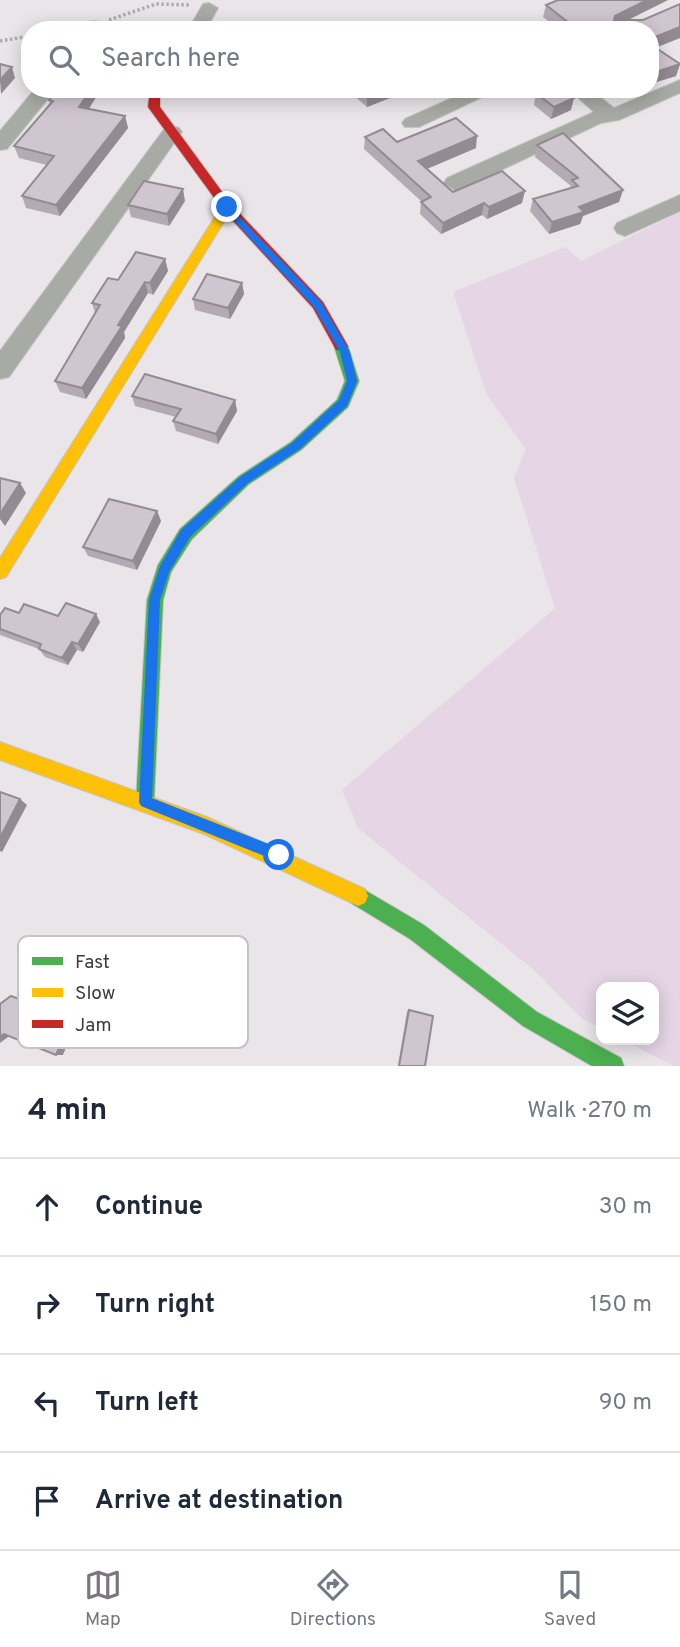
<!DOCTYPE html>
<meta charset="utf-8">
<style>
:root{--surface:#fff;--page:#f2f2f3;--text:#1f2937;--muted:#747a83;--line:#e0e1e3;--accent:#7a767a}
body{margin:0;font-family:Overpass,sans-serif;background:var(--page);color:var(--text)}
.controls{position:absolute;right:21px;bottom:21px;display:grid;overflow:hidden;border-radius:14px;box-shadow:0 4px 18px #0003}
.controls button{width:63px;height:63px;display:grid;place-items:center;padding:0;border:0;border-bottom:2px solid var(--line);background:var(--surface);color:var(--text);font:35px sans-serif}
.stop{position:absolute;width:21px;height:21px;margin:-16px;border:5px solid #1a73e8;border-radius:50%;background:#fff}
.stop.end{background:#1a73e8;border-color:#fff;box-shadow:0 2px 7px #0008}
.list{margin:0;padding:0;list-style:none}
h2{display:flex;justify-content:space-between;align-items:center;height:91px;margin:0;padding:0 28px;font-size:30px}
h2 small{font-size:23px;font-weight:400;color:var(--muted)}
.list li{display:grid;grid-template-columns:46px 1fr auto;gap:21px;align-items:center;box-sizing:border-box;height:98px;padding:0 28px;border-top:2px solid var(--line)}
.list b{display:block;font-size:26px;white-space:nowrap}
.list em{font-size:23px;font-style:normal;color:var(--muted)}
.icon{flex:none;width:38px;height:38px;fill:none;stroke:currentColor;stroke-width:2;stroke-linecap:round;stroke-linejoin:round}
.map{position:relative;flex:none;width:680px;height:1066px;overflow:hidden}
.search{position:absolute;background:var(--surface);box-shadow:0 4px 18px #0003;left:21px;right:21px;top:21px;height:77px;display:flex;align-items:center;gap:18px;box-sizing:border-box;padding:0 24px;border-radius:28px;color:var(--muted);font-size:26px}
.sheet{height:483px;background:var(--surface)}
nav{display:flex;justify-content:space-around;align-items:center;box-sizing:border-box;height:98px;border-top:2px solid var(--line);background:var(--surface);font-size:19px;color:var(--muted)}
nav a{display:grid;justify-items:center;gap:4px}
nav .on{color:var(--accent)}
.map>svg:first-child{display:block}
.green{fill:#e5d5e5}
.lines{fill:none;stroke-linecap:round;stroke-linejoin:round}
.street-casing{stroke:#c6c4c6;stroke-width:2}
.fast-casing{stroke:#c6c4c6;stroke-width:2}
.slow-casing{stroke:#c6c4c6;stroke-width:2}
.jam-casing{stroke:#c6c4c6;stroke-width:2}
.path{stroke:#acadaa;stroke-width:3.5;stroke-dasharray:2.5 2.5;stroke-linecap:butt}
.street{fill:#a7aaa5;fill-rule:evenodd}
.fast{fill:#4caf50;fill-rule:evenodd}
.slow{fill:#ffc107;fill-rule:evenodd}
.jam{fill:#c62828;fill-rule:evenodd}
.wall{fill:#b3aab3}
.shaded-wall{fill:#928b92}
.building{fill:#d0c6d0;stroke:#928b92;stroke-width:2}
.route{fill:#1a73e8}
.key{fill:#fff;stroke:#c5c4c5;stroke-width:2}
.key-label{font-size:19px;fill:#3e3b3e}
</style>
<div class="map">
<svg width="680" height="1066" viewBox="0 0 680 1066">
<rect width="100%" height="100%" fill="#e9e5e9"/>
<polygon class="green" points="680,212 680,1066 674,1066 623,1040 654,1040 654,987 601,987 601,1028 582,1019 535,971 358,828 342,790 555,608 514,478 526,449 487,395 453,292 565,247 581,261"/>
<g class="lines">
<g class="street-casing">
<g id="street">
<polygon points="209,3 218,8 206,30 188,30 203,4"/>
<polygon points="94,21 100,22 103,26 101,30 82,30 88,22"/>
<polygon points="680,80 680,93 619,120 601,123 463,188 455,190 444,183 447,178 594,112 568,89 590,89 614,108"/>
<polygon points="35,89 56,89 7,149 0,150 0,131"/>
<polygon points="472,89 499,89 419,127 405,127 402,123 405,119"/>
<polygon points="172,126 179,128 182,132 179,136 9,377 0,379 0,351 165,128"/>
<polygon points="680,195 680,211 625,236 617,233 614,228 617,223"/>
</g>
</g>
<g class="fast-casing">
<g id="fast">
<polygon points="341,341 348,346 359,381 348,407 301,450 249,484 192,539 171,572 163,600 154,801 152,808 145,810 138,808 136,801 147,600 158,565 180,529 239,476 291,442 337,400 345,381 334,346"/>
<polygon points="358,886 424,925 537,1012 621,1058 624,1066 592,1066 523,1026 410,939 351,903 348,896 351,889"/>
</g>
</g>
<g class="slow-casing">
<g id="slow">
<polygon points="227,203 233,207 6,577 0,579 0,558 223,204"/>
<polygon points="0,742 207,817 365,889 368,896 365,903 358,906 204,834 0,760"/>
</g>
</g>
<g class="jam-casing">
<polygon id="jam" points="150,89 160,89 160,107 231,204 323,302 348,346 346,350 336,350 313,308 223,210 148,107"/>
</g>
<g class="path">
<polyline points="109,20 156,4 191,5"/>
<polyline points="0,41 30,36"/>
</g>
<use href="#street" class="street"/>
<use href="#fast" class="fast"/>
<use href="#slow" class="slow"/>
<use href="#jam" class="jam"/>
</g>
<g class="wall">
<polygon points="558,0 668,0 627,20 643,20 680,4 680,38 656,47 680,64 676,76 650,84 650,30 560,30 543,17 546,5"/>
<polygon points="56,89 101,89 89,109 125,116 128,128 60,216 26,208 22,196 47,165 19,158 14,146 50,104 49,100"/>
<polygon points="352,89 395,89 395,96 367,107 352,94"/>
<polygon points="398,89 417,89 404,95"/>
<polygon points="611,89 635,89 617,95"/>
<polygon points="536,93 571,110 551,119 534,105"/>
<polygon points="365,137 397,142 476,148 427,169 453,192 522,203 487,219 482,215 441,234 420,214 421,201 364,149"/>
<polygon points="537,145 623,190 619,202 583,216 580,224 549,234 530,211 533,199 570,188 571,186 535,157"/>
<polygon points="185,201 169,226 131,217 128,205"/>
<polygon points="165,259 168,271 153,295 148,293 124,332 125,338 86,399 60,392 55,381 95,313 92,303 118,280"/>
<polygon points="242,283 244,294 230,319 195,310 193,299"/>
<polygon points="132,396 235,400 237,411 218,444 176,431 173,421 176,417 135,406"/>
<polygon points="157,511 161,521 137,570 88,556 83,547"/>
<polygon points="19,613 58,616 100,622 83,652 77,650 68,665 45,657 39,649 0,635 0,615"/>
<polygon points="409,1010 425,1066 398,1066 407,1011"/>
</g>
<g class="shaded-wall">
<polygon points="647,0 668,0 612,28 615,16"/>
<polygon points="680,27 680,38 650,50 650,39"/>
<polygon points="680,64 676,76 650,84 650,74"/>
<polygon points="12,67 15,78 1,94 0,80"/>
<polygon points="91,89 101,89 82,119 79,107"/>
<polygon points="383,89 395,89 395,96 367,107 367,95"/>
<polygon points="405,89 417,89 404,95"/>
<polygon points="619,89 635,89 617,95"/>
<polygon points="574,98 571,110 551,119 554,107"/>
<polygon points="125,116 128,128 60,216 56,205"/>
<polygon points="477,136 476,148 417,173 418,161"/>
<polygon points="183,189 185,201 169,226 167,214"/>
<polygon points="623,190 619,202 583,216 580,224 549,234 552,222 579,207"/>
<polygon points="525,191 522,203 487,219 489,207"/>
<polygon points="484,203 482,215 441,234 443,223"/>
<polygon points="165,259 168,271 153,295 150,283"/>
<polygon points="145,282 148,293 124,332 125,338 86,399 82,388 118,325"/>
<polygon points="242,283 244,294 230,319 228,308"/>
<polygon points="235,400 237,411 218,444 216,434"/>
<polygon points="20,483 26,493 5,526 0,519 0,514"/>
<polygon points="157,511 161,521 137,570 133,561"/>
<polygon points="96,614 100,622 83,652 78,644"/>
<polygon points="72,642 77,650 68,665 62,658"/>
<polygon points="20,799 27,805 2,852 0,851 0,838"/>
<polygon points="11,996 18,998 77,1020 63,1055 56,1055"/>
<polygon points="4,1034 12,1034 0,1043 0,1036"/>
</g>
<g class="building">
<polygon points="558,0 647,0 615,16 614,20 643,20 680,4 680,27 650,39 650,30 578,30 546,5"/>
<polygon points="650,44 680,64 650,74"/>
<polygon points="0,64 12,67 0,80"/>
<polygon points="56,89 91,89 79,107 125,116 56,205 22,196 54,156 14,146 53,101 49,100"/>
<polygon points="360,89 383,89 367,95"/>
<polygon points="544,89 563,89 574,98 554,107 536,93"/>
<polygon points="456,118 477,136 418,161 453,192 502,171 525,191 489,207 484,203 443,223 421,202 431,197 365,137 383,129 397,142"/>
<polygon points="563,133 623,190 579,207 584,212 552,222 533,199 578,186 572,180 578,178 537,145"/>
<polygon points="144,181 183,189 167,214 128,205"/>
<polygon points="136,252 165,259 150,283 145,282 118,325 122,326 82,388 55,381 100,305 92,303 108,278 118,280"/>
<polygon points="207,274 242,283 228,308 193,299"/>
<polygon points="145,374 235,400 216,434 173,421 181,409 132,396"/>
<polygon points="0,478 20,483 0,514"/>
<polygon points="109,499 157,511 133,561 83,547"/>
<polygon points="66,603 96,614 78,644 72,642 62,658 39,649 41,644 0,629 0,615 5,608 19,613 24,604 58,616"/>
<polygon points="0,792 20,799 0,838"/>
<polygon points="11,996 71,1019 56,1055 4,1034 0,1036 0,1004"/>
<polygon points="409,1010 433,1016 425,1066 399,1066"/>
</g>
<polygon class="route" points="227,204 321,302 350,352 357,381 347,406 300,449 248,483 190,537 169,572 160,600 152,798 284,850 284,860 279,862 141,806 139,802 149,600 160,566 181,530 240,477 292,443 339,400 347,381 340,352 314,307 223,209"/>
<rect x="18" y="936" width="230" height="112" rx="10" class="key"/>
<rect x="32" y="957" width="31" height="8" fill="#4caf50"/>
<rect x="32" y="988" width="31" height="9" fill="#ffc107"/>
<rect x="32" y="1020" width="31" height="8" fill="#c62828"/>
<g class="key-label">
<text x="75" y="968">Fast</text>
<text x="75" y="999">Slow</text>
<text x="75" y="1031">Jam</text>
</g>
</svg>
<div class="controls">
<button><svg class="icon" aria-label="layers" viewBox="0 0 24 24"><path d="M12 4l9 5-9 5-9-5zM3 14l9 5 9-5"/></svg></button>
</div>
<div class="stop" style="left:279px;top:855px"></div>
<div class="stop end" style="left:227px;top:207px"></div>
<div class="search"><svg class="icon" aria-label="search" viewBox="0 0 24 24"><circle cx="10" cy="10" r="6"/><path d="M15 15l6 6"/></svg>Search here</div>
</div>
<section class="sheet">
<h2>4 min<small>Walk · 270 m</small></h2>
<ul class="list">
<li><svg class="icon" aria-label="ahead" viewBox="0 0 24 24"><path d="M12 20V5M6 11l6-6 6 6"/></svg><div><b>Continue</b></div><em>30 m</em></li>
<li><svg class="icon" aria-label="right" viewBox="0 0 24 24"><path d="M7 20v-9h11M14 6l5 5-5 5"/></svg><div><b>Turn right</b></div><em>150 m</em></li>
<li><svg class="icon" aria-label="left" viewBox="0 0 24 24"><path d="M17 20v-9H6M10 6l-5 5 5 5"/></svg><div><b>Turn left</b></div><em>90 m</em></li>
<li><svg class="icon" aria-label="arrive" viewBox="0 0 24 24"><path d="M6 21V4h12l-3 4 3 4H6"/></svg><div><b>Arrive at destination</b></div></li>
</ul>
</section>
<nav>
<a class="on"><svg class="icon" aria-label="map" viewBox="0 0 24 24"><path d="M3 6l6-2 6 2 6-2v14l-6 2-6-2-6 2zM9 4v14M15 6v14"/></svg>Map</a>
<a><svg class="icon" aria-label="directions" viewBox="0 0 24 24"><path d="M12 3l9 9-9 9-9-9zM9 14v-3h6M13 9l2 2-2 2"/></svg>Directions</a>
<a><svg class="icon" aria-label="saved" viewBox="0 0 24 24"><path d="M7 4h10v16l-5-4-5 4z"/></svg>Saved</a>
</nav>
